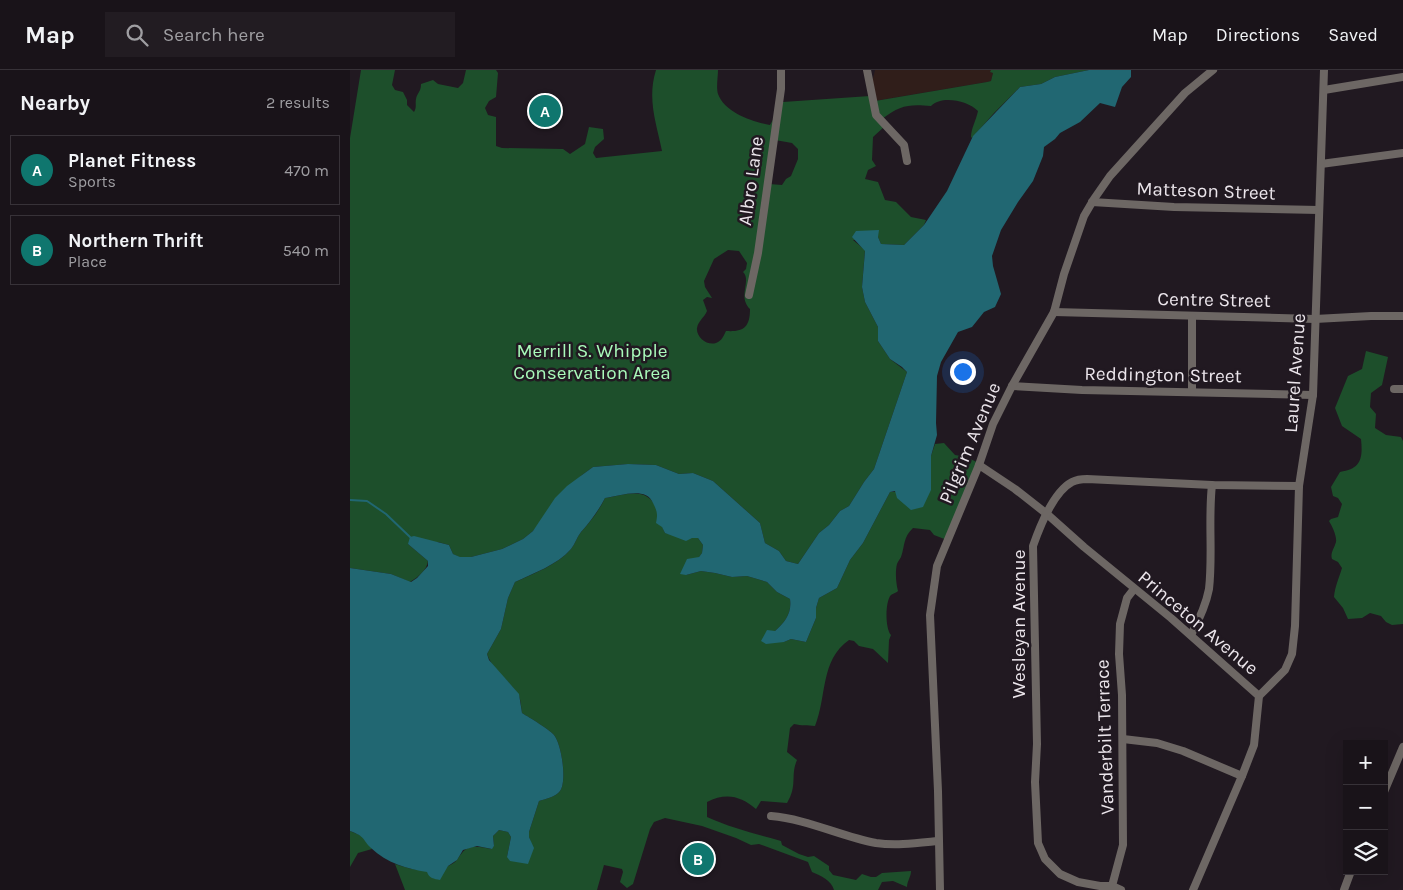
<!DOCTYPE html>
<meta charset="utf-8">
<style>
:root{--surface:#191319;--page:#221c22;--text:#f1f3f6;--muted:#9f9ea2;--line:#373238;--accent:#0f766e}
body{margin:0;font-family:Karla,sans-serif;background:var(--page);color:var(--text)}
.controls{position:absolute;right:15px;bottom:15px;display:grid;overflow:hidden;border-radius:0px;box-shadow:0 5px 20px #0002}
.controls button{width:45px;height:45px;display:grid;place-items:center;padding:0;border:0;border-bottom:1px solid var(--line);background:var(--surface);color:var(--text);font:25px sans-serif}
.you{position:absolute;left:612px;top:301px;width:18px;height:18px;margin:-12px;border:4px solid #fff;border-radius:50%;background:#1a73e8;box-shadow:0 0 0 8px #1a73e833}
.badge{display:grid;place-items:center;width:32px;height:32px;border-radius:50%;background:var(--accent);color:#fff;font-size:16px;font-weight:700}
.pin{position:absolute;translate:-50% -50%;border:2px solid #fff;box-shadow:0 1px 5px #0006}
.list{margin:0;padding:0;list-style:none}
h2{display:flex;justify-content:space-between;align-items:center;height:65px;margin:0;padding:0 20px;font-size:21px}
h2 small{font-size:16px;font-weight:400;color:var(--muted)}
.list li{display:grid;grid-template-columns:32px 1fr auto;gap:15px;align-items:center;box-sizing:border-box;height:70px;margin:0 10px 10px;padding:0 10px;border:1px solid var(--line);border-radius:0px}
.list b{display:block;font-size:19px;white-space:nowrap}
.list p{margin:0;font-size:16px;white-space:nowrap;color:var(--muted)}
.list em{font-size:16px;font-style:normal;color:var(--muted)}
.icon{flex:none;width:28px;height:28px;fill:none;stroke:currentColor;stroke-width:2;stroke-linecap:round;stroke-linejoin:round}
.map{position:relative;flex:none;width:1053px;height:820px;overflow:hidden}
header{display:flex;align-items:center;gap:30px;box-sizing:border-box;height:70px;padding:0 25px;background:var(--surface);border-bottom:1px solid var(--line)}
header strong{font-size:24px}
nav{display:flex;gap:28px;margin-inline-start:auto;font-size:18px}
.search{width:350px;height:45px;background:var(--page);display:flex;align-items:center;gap:12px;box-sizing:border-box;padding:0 18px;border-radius:0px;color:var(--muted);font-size:19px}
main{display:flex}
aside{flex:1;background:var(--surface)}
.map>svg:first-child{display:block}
.industrial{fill:#301e1a}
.green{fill:#1d4f2b;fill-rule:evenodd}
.water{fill:#216772}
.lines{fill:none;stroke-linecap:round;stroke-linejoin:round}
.stream{stroke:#216772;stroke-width:2}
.minor{stroke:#6d6764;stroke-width:8}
.labels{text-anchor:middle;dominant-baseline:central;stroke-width:5;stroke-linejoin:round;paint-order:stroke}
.street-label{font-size:19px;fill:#ece6ec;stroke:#211921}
.park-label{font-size:19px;fill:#a9faba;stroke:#211921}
</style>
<header>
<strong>Map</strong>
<div class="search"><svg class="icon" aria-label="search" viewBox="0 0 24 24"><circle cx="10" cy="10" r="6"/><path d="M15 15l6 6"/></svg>Search here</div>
<nav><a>Map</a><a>Directions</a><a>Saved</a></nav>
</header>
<main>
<aside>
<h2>Nearby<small>2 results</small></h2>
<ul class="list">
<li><span class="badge">A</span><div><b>Planet Fitness</b><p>Sports</p></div><em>470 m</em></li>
<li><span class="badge">B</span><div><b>Northern Thrift</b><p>Place</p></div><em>540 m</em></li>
</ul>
</aside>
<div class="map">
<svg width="1053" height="820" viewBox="0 0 1053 820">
<rect width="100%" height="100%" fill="#211921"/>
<polygon class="industrial" points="525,0 641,0 641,2 643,3 641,11 637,12 524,31 522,13"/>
<g class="green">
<path d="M11 0H45L42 15 45 20 53 22 57 30V35L64 42C67 37 65 34 66 29 67 23 71 22 71 14L83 10 88 14 108 18 113 13 116 0H146L148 3 146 27 139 31 135 38 138 45 146 47V76L152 78 213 79 220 84 235 74 239 57 253 59 254 69 245 77 243 83 246 88 312 81C306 52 297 29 306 0H368C368 7 366 17 368 24 375 43 403 52 420 55L433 32 520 26 525 31 637 12 641 11 643 3 640 2 641 0H739L705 7 691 14 670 17 644 43 622 68 621 67C621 58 626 51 628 41 618 31 592 25 581 36 559 34 550 35 532 49L535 56 523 67 522 90 526 96 518 100 515 109 528 112 535 130 546 132 561 147 576 150 574 155 554 175 531 174 528 167 503 170 515 180 512 217 515 232 528 257V271L540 289 557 302 524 399 514 412 499 436 490 441 479 455 469 463 448 494 436 491 429 481 415 473 410 453 363 411 343 403 329 404 306 395 278 394 243 397 232 405 183 461 173 469 152 479 121 487H109L103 484 99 475 88 472 58 474 78 491C77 500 68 507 60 512L41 504 0 498V68ZM425 70 442 73 448 79V89L441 106 436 109 432 115 419 114ZM378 180 389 181 397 193 396 199 393 202C402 211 387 226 400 239 400 258 393 262 376 261 374 265 372 271 366 273 357 276 346 267 347 258 348 251 354 248 357 241L353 230 357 227 362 228 355 217 354 211 364 189Z"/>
<path d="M1016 281 1038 287 1032 315 1021 323 1020 337 1026 344 1025 358 1036 365 1051 367 1053 371V554L1042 555 1036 552 1031 546 1020 543 1012 548 998 549 993 538 984 527C985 516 989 508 992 498L988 492 982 489C980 483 984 479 986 472 987 466 982 456 979 451L981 449 988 447 992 434 988 428 983 426 981 417 990 402C1011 399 1013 389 1011 369L992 356 985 338 998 306 1012 299Z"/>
<path d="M594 373 605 385 616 387 629 393 597 470 584 465 580 460 563 458C553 467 555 476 551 487 550 489 548 491 547 494 545 502 546 513 548 521 547 522 543 524 541 525 535 531 535 559 541 565L539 570 538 593 523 579 509 576 504 571 499 570C470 590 477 627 465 656 457 655 452 656 444 654L440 658 437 682 447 690C440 706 448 715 437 733L411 731 406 739C391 726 376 722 357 732V747C381 758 406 764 431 771L432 775 449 784 458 787 464 786 479 796V800L483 805 506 810 512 804 521 807H526L532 803 561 801C561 807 557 811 557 817L543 811 532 812 528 820H484C481 810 471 806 462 802L458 792 409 774 401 775 386 768 352 756 315 748 304 752 300 759 283 814 277 818 270 812 273 802 272 799 254 795 247 820H55L45 794C65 801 86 805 105 792 108 789 109 786 112 783 119 774 131 777 141 779L144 776 143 766 149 760 158 762 161 767 157 787 183 778 179 767V762L189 731C195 729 206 727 210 721 217 712 212 675 204 665 199 659 180 648 172 643 171 637 171 629 168 624 159 610 143 601 137 584L151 559 158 528 165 512C185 503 207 495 221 479 225 474 227 467 231 462 240 452 249 441 255 428 275 425 298 415 307 440 310 448 311 455 315 463L348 468 353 475 352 483 336 505 351 501 365 503 382 507 397 506 417 512 427 522 440 529C442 543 435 552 425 561L434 572 441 569 456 572 466 548V538L469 528 487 518 500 490 513 473 540 422 581 420V386L585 374Z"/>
<polygon points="0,761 12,766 22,779 8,783 0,797"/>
</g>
<path class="water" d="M739 0H781V7L772 17 765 37 750 33 730 52 710 63 705 69 694 77 693 86 683 111 668 132 651 160 642 186 643 196 651 224 645 237 634 242 622 257 608 262 591 292 587 306 586 353 587 365 581 386V420L573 437 561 440 547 428 545 421 540 422 513 473 500 490 487 518 469 528 466 538V548L456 572 441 569 434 572 416 574 411 571 417 560 425 561C435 552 442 543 440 529L427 522 417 512 397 506 382 507 365 503 351 501 336 505 330 504 337 489 349 487 352 483 353 475 348 468H342L336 471 315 463 312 457 306 453C308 444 307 441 303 433 296 416 270 426 255 428 249 440 240 452 231 462 227 467 225 474 221 479 207 495 184 503 165 512L158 528 151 559 137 584 139 590 169 624 172 643C180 648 199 659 204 665 212 675 217 712 210 721 206 727 195 729 189 731L179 762V767L184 778 178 794 160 791 157 787 161 767 158 762 149 760 143 766 144 776 142 779 127 776 113 780 107 790 98 796 90 810C84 809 79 808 77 802 57 799 37 793 21 778 11 768 16 767 0 761V498L41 504 61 512 67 508 78 496V491L58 474 60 467 64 466 99 475 103 484 110 487H121L152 479 173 469 183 461 205 428 217 416 232 405 243 397 278 394 306 395 329 404 343 403 363 411 410 453 415 473 429 481 436 491 448 494 469 463 479 455 490 441 499 436 514 412 524 399 557 302 552 297 540 289 528 271V257L515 232 512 217 515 181 502 167 506 161 529 160 528 167 531 174 554 175 574 155 597 121 623 66 670 17 691 14 705 7Z"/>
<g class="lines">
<polyline class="stream" points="0,430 17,431 36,444 60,467"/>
<g class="minor">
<polyline points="517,0 526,45 554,75 557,91"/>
<polyline points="974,20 1053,7"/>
<polyline points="971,94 1053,83"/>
<polyline points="742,132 824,137 969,140"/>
<polyline points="399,225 408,183 431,19 431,0"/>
<polyline points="704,242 965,249 1021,246 1053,246"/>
<polyline points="842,247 842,322"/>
<polyline points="662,316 732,320 963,325"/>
<polyline points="1044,319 1053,319"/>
<polyline points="629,395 665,419 697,444 734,477 821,548 909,626 904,675 892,706 843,820"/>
<path d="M841 565C849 550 856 535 859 519 863 485 858 449 862 415"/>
<polyline points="909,626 935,600 942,584 945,556 949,416 963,325 974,0"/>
<polyline points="773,669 807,673 833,681 892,706"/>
<polyline points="1034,722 1053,677"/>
<path d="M421 746C457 749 490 766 526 773 546 776 568 773 588 771"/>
<polyline points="762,816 773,775 772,625 769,584 770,554 777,528 784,519"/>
<polyline points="590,820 588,721 580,545 587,496 629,395 643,354 662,316 704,242 714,204 734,146 744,129 760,106 835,23 863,0"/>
<path d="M771 820 762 816H750L728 812 710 804 695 789 688 773 685 712 687 674 683 476C690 456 703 422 722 412 726 410 732 409 737 409L862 415 949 416"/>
<polyline points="994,820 1001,801"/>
</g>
</g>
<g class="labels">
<g class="street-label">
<text transform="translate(401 111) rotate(-82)">Albro Lane</text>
<text transform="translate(856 121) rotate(2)">Matteson Street</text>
<text transform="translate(864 230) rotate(1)">Centre Street</text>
<text transform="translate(945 303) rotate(-86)">Laurel Avenue</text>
<text transform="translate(813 305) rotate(1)">Reddington Street</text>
<text transform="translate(620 373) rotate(-67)">Pilgrim Avenue</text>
<text transform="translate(848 553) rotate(40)">Princeton Avenue</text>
<text transform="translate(669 554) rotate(-90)">Wesleyan Avenue</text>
<text transform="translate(755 667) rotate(-92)">Vanderbilt Terrace</text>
</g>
<g class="park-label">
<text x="242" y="281">Merrill S. Whipple<tspan x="242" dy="22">Conservation Area</tspan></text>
</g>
</g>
</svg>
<div class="controls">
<button>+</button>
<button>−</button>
<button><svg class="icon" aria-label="layers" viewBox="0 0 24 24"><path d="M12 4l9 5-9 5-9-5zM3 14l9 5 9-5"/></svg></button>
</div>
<div class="you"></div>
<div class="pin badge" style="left:195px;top:41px">A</div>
<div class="pin badge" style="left:348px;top:789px">B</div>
</div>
</main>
